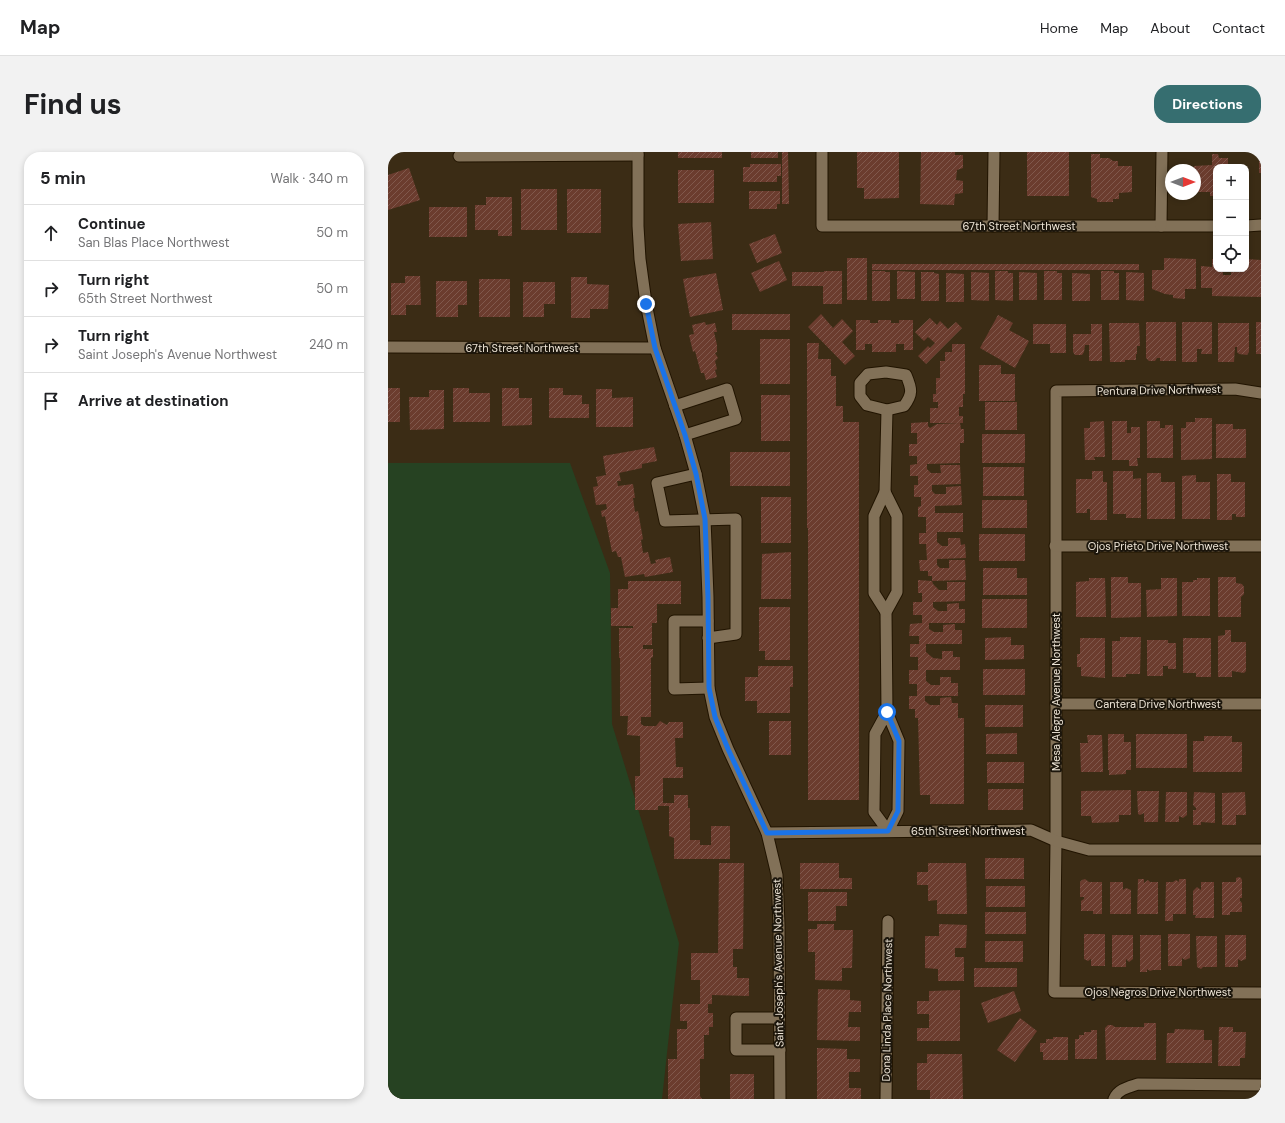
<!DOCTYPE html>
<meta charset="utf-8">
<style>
:root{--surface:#fff;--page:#f2f2f2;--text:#202124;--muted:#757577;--line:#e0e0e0;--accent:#366e70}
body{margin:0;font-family:"DM Sans",sans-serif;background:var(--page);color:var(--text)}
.controls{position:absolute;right:12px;top:12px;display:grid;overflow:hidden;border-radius:8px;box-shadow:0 2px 6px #0003}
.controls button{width:36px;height:36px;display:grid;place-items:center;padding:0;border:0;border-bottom:1px solid var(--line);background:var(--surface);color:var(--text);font:20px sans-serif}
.compass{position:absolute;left:777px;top:12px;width:36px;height:36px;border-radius:50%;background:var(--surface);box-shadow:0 2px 6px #0003;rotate:90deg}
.stop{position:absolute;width:12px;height:12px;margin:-9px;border:3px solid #1a73e8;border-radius:50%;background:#fff}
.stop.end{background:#1a73e8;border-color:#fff;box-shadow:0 1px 4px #0008}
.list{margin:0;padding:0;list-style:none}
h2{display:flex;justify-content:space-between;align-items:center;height:52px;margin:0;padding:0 16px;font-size:17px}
h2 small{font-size:13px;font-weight:400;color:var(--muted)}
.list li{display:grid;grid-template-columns:26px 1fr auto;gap:12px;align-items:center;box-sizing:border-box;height:56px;padding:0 16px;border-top:1px solid var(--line)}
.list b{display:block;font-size:15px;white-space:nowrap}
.list p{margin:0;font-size:13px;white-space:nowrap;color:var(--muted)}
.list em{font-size:13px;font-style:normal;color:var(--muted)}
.icon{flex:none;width:22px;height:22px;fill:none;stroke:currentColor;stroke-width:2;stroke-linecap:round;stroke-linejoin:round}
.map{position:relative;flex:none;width:873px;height:947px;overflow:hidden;border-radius:16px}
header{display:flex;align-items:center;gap:24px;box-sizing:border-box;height:56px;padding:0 20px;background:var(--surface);border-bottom:1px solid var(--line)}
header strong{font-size:19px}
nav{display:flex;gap:22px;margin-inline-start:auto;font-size:14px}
.intro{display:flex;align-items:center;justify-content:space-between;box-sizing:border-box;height:96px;padding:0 24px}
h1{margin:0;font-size:28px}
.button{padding:10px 18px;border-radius:16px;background:var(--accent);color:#fff;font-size:14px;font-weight:700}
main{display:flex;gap:24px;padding:0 24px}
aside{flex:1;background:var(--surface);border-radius:16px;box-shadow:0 2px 6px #0003}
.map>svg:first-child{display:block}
.green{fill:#264222}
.building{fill:url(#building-hatch)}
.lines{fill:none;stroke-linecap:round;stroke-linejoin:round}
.minor-casing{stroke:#211400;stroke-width:13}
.tertiary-casing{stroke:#211400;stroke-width:13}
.minor{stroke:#827158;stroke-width:11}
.tertiary{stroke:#827158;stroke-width:11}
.route{stroke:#1a73e8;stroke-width:5}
.labels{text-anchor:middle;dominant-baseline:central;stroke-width:4;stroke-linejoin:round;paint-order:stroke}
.street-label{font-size:11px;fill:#ede4d6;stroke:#1c160c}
</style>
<header>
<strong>Map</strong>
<nav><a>Home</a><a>Map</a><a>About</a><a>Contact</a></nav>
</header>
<div class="intro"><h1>Find us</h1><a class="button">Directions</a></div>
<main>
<aside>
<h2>5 min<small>Walk · 340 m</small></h2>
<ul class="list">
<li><svg class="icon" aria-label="ahead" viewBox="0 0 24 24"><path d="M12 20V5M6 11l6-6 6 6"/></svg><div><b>Continue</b><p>San Blas Place Northwest</p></div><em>50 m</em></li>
<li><svg class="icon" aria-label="right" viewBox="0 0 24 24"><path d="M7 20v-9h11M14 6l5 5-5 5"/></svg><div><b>Turn right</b><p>65th Street Northwest</p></div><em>50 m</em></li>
<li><svg class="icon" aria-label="right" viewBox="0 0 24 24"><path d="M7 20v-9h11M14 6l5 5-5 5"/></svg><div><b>Turn right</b><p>Saint Joseph's Avenue Northwest</p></div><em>240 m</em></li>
<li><svg class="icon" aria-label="arrive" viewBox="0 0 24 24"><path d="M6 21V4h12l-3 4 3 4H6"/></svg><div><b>Arrive at destination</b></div></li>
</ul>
</aside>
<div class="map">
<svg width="873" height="947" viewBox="0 0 873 947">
<defs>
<pattern id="building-hatch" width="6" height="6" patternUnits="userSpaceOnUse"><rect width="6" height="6" fill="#6b3c2e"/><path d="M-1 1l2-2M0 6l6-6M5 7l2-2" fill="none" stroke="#80584c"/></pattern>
</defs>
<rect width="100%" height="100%" fill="#3b2c15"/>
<polygon class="green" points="0,311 182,311 222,421 224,572 291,791 274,947 0,947"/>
<g class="building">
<rect x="290" y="0" width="44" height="6"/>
<rect x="363" y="0" width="27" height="6"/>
<polygon points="394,0 400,0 401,52 394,52"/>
<polygon points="469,0 511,0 511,46 476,47 476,36 469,36"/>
<polygon points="533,0 567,0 567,3 575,3 575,16 569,18 568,28 575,29 575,41 567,42 566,53 532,52"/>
<rect x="639" y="0" width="42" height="44"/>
<polygon points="703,2 712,2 712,6 721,6 725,9 730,9 730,14 744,14 744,40 731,41 731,47 725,47 725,50 709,50 709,47 703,45"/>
<polygon points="824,2 830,2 831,6 840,6 840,12 847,12 847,15 828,15 828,44 822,44 822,40 807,40 807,18 806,18 806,14 824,13"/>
<rect x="871" y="2" width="2" height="19"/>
<polygon points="362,12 393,12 393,24 389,24 389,30 355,30 355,15 362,15"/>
<polygon points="21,16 32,48 0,58 0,23"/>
<rect x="290" y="18" width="36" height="33"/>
<rect x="133" y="37" width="36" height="41"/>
<rect x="179" y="37" width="34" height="44"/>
<polygon points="361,39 392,39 392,52 389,52 389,57 361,57"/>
<polygon points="98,45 124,45 124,84 110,84 110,78 87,78 87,53 98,53"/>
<rect x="41" y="55" width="38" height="30"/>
<polygon points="323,70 325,107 293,109 290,72"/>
<polygon points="387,82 394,101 369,111 361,92"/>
<rect x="459" y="106" width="20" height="42"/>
<polygon points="776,106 808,107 808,137 797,137 797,147 785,146 785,143 777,142 764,137 764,118 776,118"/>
<polygon points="824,107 828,107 828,117 835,117 835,123 843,123 843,117 858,117 858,107 873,108 873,145 824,144 824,136 813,136 813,114 824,115"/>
<polygon points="391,109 399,128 372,140 363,121"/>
<rect x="484" y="112" width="267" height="6"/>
<polygon points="436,119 454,119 454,152 435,152 435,134 404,134 404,120 436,120"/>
<polygon points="484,119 497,119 497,120 502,120 502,149 484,149"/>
<polygon points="509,119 527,120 527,147 509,147"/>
<polygon points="607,119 620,119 620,121 625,121 625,149 607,148"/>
<polygon points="656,119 669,119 669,121 674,121 674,148 656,148"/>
<polygon points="713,119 726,119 726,121 731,121 731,148 713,148"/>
<polygon points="533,120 546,120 546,121 551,122 551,149 533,149"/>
<polygon points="583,120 601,121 601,149 583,148"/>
<polygon points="631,120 649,121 649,148 631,148"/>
<polygon points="738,120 756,121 756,149 738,148"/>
<polygon points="328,121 335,158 302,165 295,127"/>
<polygon points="558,121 576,122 576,150 558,150"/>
<polygon points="684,121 702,122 702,149 684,149"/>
<polygon points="17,124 32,124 33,153 18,153 18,163 3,163 3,131 17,131"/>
<polygon points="183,125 199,125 199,132 221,133 220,157 202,157 202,166 183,166"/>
<rect x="91" y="127" width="31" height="38"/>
<polygon points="48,129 79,129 79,153 70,153 70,165 48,165"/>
<polygon points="135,130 167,130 167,152 156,152 156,165 135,165"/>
<rect x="344" y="162" width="58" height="16"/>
<polygon points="433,162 445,176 454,167 465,179 454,190 467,204 457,213 420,175"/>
<polygon points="610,163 625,171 621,178 641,189 627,216 592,196"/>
<polygon points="542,166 549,173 552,169 560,177 568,170 574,176 538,212 530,204 540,194 542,196 547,191 540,185 536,189 527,180"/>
<polygon points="468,168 482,168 482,171 490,171 490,168 503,168 503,171 511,171 511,168 525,168 525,198 516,198 516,192 508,192 508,200 484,200 484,192 477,192 477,198 468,198"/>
<polygon points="317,170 318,173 327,171 329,180 326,180 329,193 329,200 327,201 330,206 327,209 329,217 327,218 329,225 318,228 316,221 313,221 307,199 305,200 301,183 306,182 304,173"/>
<polygon points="758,170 788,170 788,209 772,209 772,206 769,206 767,209 761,209 758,206"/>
<polygon points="794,170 824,170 824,202 813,202 814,197 809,197 809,210 794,210"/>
<rect x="868" y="170" width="5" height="32"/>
<polygon points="721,171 751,171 752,194 749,194 749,202 748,202 748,208 737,208 737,210 722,210"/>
<polygon points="830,171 861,171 861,200 859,203 851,202 849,200 849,195 847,195 846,210 830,210"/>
<polygon points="645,172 678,172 678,201 662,201 662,192 645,192"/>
<polygon points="703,172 714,172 714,209 701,209 701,193 697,193 696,200 694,203 687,203 685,200 685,182 703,182"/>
<rect x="372" y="187" width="30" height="45"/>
<polygon points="419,191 431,191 430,207 443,207 443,224 448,224 448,254 455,254 455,270 471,270 471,648 420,648 420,376 419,376"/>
<polygon points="564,192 577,192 577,242 575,242 575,255 571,255 571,264 575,264 575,271 542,271 542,256 550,256 550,250 545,250 545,242 548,242 548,226 552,226 552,209 557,209 557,200 564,200"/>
<polygon points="591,213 613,213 613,222 627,222 627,249 591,249"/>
<rect x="0" y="236" width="12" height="34"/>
<polygon points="65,236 81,236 81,241 102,241 102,270 65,270"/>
<polygon points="114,236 131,236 131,246 144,246 144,273 114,274"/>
<polygon points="161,236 175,236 175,243 194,243 194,252 201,252 201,266 161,266"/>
<polygon points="208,237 224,237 224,246 245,245 245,275 208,275"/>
<polygon points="41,238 56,238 56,277 22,278 21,245 41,245"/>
<rect x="373" y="243" width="29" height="46"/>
<rect x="597" y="250" width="32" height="28"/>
<polygon points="807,266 824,266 824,307 793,308 793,276 798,276 798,270 807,270"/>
<polygon points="716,269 717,305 706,305 707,308 697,308 696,276 702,276 702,270"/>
<polygon points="724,269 739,269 739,281 743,281 743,275 752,275 752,306 749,306 750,314 741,314 741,308 724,308"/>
<polygon points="759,269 772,269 772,276 777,276 777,273 785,273 785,306 759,306"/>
<polygon points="540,270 540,274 542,276 549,272 572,271 573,277 576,277 576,291 572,291 572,311 539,312 539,317 543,321 553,321 552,313 572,313 573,332 544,333 544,339 547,342 558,342 558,335 573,334 574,353 547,354 547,361 575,361 575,380 549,380 549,390 554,394 560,394 560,386 572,386 573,393 577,392 578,406 549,407 549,413 552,416 561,416 561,408 577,408 578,428 544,429 545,432 551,438 559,438 559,430 577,430 577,449 545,450 545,455 550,459 559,459 559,452 571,451 571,457 577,457 577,471 541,471 541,477 546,480 555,480 555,473 567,472 567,478 574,478 574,492 538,492 538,500 545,506 554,507 554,499 565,499 565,505 572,505 572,518 538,518 538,529 543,533 552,533 552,525 563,525 563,531 570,531 570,544 537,544 537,549 542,553 552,553 552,546 563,545 564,551 570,551 570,566 576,566 576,652 542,652 542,643 532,643 530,566 527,566 527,557 521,557 521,544 529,544 529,532 521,532 521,518 530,518 530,505 522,505 522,492 531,492 531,484 521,484 522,472 534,471 534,463 525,463 525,450 534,450 534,441 530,441 530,428 544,429 544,424 540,424 540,419 532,419 531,408 539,408 538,392 531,392 531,381 538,381 538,365 530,365 530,355 533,354 533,345 526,345 526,333 530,333 530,324 522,324 522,313 529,312 529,304 521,304 521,292 529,292 529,281 523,281 523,271"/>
<polygon points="828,272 845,272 845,277 858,277 858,306 828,306"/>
<rect x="594" y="282" width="43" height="29"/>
<polygon points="266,295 269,309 254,312 254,316 231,321 233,329 229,329 230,334 245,332 247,346 245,346 247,360 250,359 255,387 253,388 255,401 260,400 263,412 268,411 267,408 282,405 285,420 257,425 256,422 237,425 233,405 230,405 228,399 224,400 217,364 214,365 213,359 219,357 218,352 208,353 205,335 210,334 208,325 218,323 215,304"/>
<rect x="342" y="300" width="60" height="34"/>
<rect x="595" y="315" width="41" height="29"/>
<polygon points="704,319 715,319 715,330 719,330 719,368 702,368 702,357 699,357 699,361 688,361 688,327 704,327"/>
<polygon points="725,319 745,319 745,327 753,326 753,366 738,366 738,362 725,362"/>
<polygon points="759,321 773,321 773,330 787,330 787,367 759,367"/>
<polygon points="829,322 843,322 843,330 857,330 857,365 848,365 848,362 844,362 844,368 829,368"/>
<polygon points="808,323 808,330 822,330 822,367 794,367 794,324"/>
<rect x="373" y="345" width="30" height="46"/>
<rect x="594" y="348" width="45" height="28"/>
<rect x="591" y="382" width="46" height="27"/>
<polygon points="403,400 403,447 373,447 374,402"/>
<polygon points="595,416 629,416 629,426 639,426 639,443 595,443"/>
<polygon points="723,425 740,425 740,431 753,431 753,465 723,466"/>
<polygon points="830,425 848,425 848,431 854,432 856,435 856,442 853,445 853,465 830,465"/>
<polygon points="701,426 717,426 718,465 688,465 688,430 701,429"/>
<polygon points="773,426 789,426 789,464 759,465 758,438 773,437"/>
<polygon points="809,426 822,426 822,464 794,464 794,430 805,430 805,428 809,428"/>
<polygon points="240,429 293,429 293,452 269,452 269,471 264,471 264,493 255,493 255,497 265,497 265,505 263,506 263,565 253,565 253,572 256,574 268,574 272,569 279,573 281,570 295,570 295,586 287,586 288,615 295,615 295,626 275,626 275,651 286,651 286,643 300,643 300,656 302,656 302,688 312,688 312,693 323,693 323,674 342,674 342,707 286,707 286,686 281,684 281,654 270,654 270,658 247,658 247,624 252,624 252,584 239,583 240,564 232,564 232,506 231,506 231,476 245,476 245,474 223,474 223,456 230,456 230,437 240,437"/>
<rect x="594" y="447" width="45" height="29"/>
<polygon points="371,455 402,455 402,508 377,508 377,499 371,499"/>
<polygon points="837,478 843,478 843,490 858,490 858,519 856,521 844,519 844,525 830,525 830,484 837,483"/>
<polygon points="623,485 623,493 636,493 636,507 597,508 597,486"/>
<polygon points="732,485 753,485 752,522 738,522 738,525 724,525 724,489 732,489"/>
<polygon points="692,486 717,486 717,526 693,524 693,515 689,515 689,502 692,502"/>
<polygon points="795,486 823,486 823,525 808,525 808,521 795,521"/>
<polygon points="759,488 780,488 780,491 788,491 788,517 780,517 780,514 775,514 775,524 759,524"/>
<polygon points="370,514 405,514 405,535 402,535 402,561 369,561 369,549 357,549 357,525 370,525"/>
<rect x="595" y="517" width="42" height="26"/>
<rect x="597" y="553" width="38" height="22"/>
<rect x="381" y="569" width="22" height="34"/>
<polygon points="629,581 629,602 598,602 598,582"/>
<polygon points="720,582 736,582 736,590 743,590 743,618 738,618 738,622 721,623 721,618 720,618"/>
<rect x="748" y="582" width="51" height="34"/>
<polygon points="699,583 714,583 715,620 693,620 692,591 700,591"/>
<polygon points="816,584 844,584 844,590 854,590 854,620 805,620 805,589 816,589"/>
<rect x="599" y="610" width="37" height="21"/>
<rect x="600" y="637" width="35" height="21"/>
<polygon points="743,638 743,663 731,663 731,670 704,671 703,664 693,664 693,639"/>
<polygon points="749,639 771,639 770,670 756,670 756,661 752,663 750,662"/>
<polygon points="778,640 799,640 799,663 795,666 791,664 791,670 777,670"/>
<polygon points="806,640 827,641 827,671 813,670 813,673 805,673 805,658 808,658 808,656 805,653"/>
<polygon points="857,640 858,663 848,663 848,673 834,673 834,641"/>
<rect x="597" y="706" width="39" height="21"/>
<polygon points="331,711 356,711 355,797 345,797 345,815 349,815 349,826 361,826 361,844 324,843 324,852 320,852 320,861 325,861 325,875 321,875 321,883 316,883 316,907 312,907 312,944 314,947 280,947 280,907 289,907 289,877 299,877 299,869 292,869 292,852 312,852 312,828 303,828 303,801 330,801"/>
<polygon points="412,711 451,711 451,726 464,726 464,737 412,737"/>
<polygon points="540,711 578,711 579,762 549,762 549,748 540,749 540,733 529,733 529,720 540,720"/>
<polygon points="851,725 853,726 854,728 854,746 852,746 852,749 854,751 854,760 842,760 842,763 834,763 834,730 848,730 848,726"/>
<polygon points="697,727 701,730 714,730 714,762 705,762 705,759 693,759 693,749 696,747 696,745 692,745 692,730 694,728"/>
<polygon points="750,727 756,727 756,731 760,728 762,730 770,730 770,762 749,762"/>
<polygon points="791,727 798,727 798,762 785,762 785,769 777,769 778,730 785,730 788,728 791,730"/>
<polygon points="722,730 735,730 735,738 738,736 743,738 743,762 722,762"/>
<polygon points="813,730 826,730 826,766 807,766 808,763 805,763 805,739 809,735 813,738"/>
<rect x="598" y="734" width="39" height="21"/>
<polygon points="420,740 459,740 459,754 448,754 448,769 420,769"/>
<rect x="597" y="760" width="41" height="22"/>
<polygon points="429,772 446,772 446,778 465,778 464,816 454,816 454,829 427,828 427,800 420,800 420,777 429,777"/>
<polygon points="551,772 579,773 578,796 567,796 567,805 576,805 576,829 550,829 550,817 537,816 537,784 551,784"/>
<polygon points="696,782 717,782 717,814 703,814 703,807 700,809 696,807"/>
<polygon points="780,782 802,782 802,806 797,808 794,806 794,814 780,814"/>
<polygon points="724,783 745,783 745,807 741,810 738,807 738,815 724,815"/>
<polygon points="752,783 773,783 773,818 765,818 762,819 759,817 759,820 752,820"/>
<polygon points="837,783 858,783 858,807 853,809 850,807 850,815 837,815"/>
<polygon points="808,784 829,784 829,815 815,815 813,817 809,815"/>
<rect x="597" y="789" width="38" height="21"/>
<rect x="586" y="816" width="43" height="19"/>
<polygon points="430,837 462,838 462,848 473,849 473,860 461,860 460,875 472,875 472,889 429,888"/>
<polygon points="572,838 572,889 529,889 529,876 541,876 541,862 529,862 529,849 541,849 541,839"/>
<polygon points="626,839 633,859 600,871 593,851"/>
<polygon points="632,866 649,879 627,910 609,898"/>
<polygon points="756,871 768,871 768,908 718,908 717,876 720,873 724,873 727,875 756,875"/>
<polygon points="831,875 845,875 845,880 858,880 857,906 852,906 852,914 830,914"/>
<polygon points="787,877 816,878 816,888 824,888 824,911 778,911 779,881 786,881"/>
<polygon points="703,878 709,878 709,907 687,907 687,887 691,887 691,883 696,883 696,880 703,880"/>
<polygon points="665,885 680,885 680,908 655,908 655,900 652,900 652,891 658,891 658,887 665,887"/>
<polygon points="429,896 459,897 459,907 472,907 472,920 461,920 461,936 473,936 473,947 429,947"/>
<polygon points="539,902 574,902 575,947 542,947 542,938 529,938 529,911 539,911"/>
<rect x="342" y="922" width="24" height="25"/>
</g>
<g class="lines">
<g class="minor-casing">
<g id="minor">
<polyline points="434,0 434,74 828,74"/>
<polyline points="71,4 250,3"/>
<polyline points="605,74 606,0"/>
<polyline points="773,74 774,0"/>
<polyline points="858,74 873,73"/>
<polyline points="0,195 267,196"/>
<path d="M498 220 518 223C524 237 525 242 516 254L499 258 479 253 472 244V231L480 222Z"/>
<polyline points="873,241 847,237 668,239 668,689 666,840 873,841"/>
<polyline points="287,254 339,237 348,267 297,283"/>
<polyline points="308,322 269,331 277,369 348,367 348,482 320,486"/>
<polyline points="497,340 509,364 509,440 498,460 499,560 511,589 510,659 500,679 486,660 487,582 499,560"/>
<polyline points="667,394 873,394"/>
<polyline points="498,460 486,441 486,364 497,340 499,258"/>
<polyline points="320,469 286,469 286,537 321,536"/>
<polyline points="668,552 873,552"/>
<polyline points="379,681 643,678 668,689 701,698 873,698"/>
<polyline points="391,866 348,866 348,898 392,898"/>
<polyline points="498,947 500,769"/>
<path d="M726 947C730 937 741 935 750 932L873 933"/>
</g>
</g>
<g class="tertiary-casing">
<polyline id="tertiary" points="250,0 250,74 252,107 258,151 267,196 297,283 308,322 317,367 320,445 321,536 327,565 340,597 379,681 389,723 391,773 392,947"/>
</g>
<use href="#minor" class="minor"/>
<use href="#tertiary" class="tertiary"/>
</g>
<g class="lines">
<polyline class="route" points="258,152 267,196 297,283 308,322 317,367 320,445 321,536 327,565 340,597 379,681 500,679 510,659 511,589 499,560"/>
</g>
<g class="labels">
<g class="street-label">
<text x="631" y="74">67th Street Northwest</text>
<text x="134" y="196">67th Street Northwest</text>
<text transform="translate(771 238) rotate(-1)">Pentura Drive Northwest</text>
<text x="770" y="394">Ojos Prieto Drive Northwest</text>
<text transform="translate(668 540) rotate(-90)">Mesa Alegre Avenue Northwest</text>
<text x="770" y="552">Cantera Drive Northwest</text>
<text x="580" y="679">65th Street Northwest</text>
<text transform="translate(390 811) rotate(-91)">Saint Joseph's Avenue Northwest</text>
<text x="770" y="840">Ojos Negros Drive Northwest</text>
<text transform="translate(499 858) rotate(-89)">Dona Linda Place Northwest</text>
</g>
</g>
</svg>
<div class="controls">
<button>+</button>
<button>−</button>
<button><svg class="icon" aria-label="locate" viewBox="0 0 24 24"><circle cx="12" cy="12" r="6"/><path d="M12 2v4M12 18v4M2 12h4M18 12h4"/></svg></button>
</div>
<svg class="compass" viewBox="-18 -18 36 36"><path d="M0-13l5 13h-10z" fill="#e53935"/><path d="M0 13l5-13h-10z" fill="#757577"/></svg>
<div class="stop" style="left:499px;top:560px"></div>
<div class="stop end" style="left:258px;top:152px"></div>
</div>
</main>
